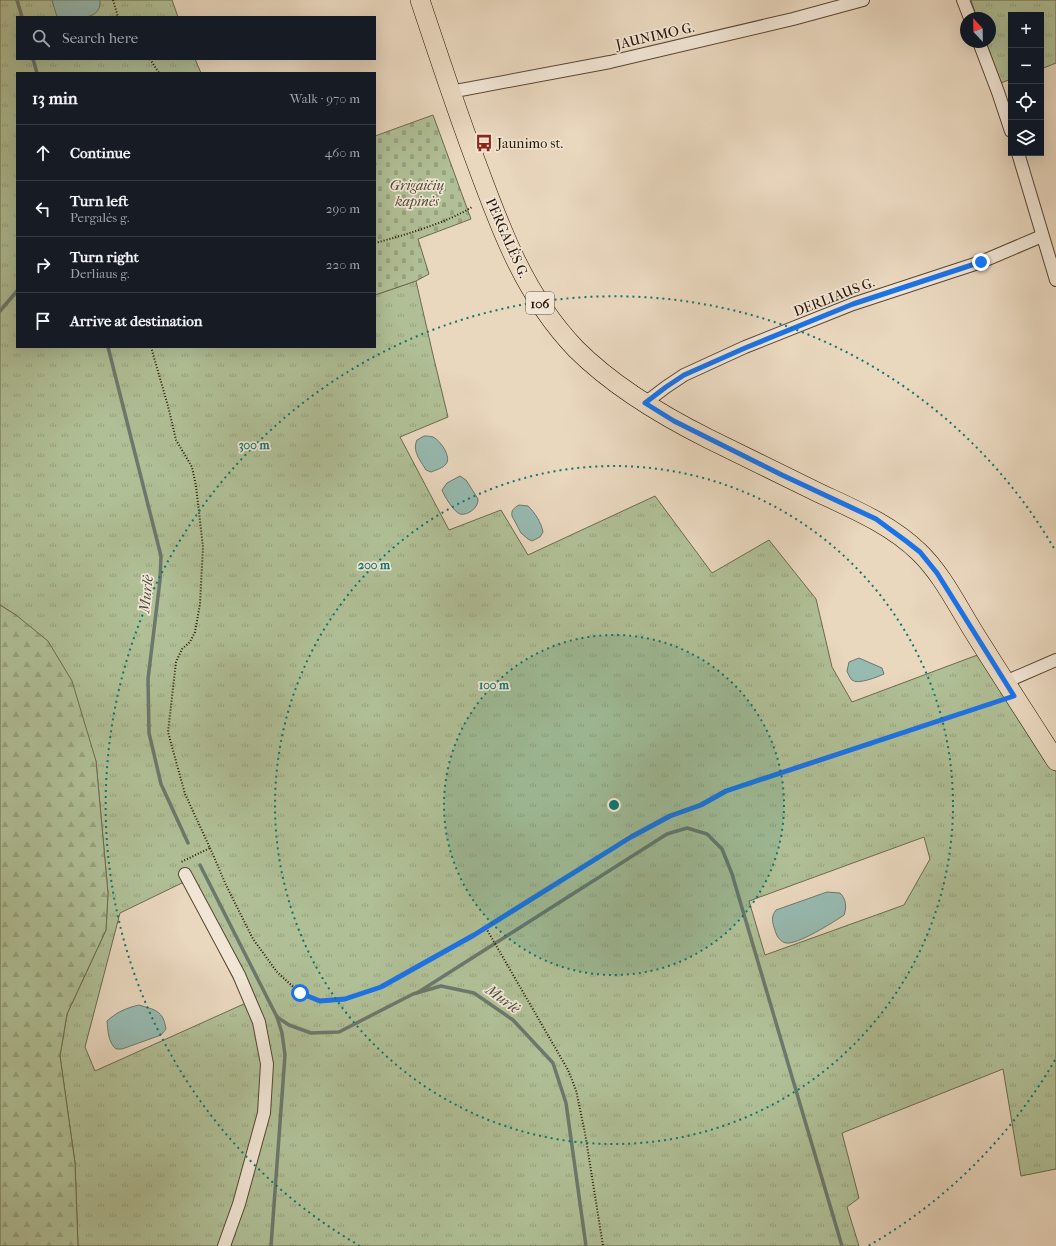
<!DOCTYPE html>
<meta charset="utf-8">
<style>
:root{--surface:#171b24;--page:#242831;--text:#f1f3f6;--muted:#9ea1a6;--line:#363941}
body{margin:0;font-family:"IM FELL French Canon",serif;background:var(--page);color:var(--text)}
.controls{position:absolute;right:12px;top:12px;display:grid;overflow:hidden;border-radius:0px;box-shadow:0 4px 16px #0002}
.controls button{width:36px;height:36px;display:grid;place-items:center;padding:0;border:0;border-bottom:1px solid var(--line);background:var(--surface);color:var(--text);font:20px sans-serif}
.compass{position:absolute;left:960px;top:12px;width:36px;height:36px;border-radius:50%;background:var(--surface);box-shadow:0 4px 16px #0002;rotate:338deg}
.stop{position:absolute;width:12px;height:12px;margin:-9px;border:3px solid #1a73e8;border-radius:50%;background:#fff}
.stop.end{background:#1a73e8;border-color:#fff;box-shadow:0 1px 4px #0008}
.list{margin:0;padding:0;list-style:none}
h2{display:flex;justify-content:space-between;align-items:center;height:52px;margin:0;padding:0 16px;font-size:17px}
h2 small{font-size:13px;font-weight:400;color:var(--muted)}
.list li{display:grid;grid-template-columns:26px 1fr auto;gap:12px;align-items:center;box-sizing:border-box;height:56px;padding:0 16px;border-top:1px solid var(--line)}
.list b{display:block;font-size:15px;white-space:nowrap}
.list p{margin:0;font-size:13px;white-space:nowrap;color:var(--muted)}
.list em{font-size:13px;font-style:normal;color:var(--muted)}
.icon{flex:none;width:22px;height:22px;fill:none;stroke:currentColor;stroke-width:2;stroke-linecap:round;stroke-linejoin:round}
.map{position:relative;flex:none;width:1056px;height:1246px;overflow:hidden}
.search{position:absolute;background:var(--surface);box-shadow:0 4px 16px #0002;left:16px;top:16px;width:360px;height:44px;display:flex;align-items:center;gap:10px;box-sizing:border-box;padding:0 14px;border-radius:0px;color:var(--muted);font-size:15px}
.panel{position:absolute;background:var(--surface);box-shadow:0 4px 16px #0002;left:16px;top:72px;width:360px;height:276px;border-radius:0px}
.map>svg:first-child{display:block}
.grass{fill:url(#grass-tufts);stroke:#6c6a4e;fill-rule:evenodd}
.forest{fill:url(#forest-firs);stroke:#6c6a4e}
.cemetery{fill:url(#cemetery-stones);stroke:#6c6a4e}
.water{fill:#97bab1;stroke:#6b786c}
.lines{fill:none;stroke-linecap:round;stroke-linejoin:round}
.stream{stroke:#6b786c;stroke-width:3.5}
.minor-casing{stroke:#584633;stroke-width:14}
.primary-casing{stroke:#281505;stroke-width:20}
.path{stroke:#281505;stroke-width:2;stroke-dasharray:1 2;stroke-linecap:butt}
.minor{stroke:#f1e5d5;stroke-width:12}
.primary{stroke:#e9d7be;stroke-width:19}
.route{stroke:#1a73e8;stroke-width:5}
.ring{fill:none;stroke:#0f766e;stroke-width:2;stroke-dasharray:2 4}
.labels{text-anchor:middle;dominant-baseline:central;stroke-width:3.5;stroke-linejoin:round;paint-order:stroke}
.shield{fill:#f1e5d5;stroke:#645343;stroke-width:1}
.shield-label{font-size:13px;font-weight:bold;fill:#281505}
.street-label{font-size:14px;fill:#281505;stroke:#f1e5d5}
.poi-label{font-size:14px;fill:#281505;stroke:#f1e5d5;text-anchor:start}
.park-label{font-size:14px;font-style:italic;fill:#514830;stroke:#f1e5d5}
.water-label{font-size:15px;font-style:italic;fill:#4f4f41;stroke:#f1e5d5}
.centre{fill:#0f766e;stroke:#f1e5d5;stroke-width:2}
.ring-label{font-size:12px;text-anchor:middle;font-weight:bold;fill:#0f766e;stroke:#f1e5d5;stroke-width:3.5;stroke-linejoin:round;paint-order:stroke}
</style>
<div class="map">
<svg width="1056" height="1246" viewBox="0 0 1056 1246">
<defs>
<pattern id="grass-tufts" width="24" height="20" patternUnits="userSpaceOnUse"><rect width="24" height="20" fill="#b0bf96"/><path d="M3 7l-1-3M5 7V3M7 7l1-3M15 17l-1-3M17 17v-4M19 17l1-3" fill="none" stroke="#97a380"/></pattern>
<pattern id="forest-firs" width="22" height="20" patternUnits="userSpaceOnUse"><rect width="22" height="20" fill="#b0bf96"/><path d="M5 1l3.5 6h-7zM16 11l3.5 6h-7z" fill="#97a380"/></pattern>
<pattern id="cemetery-stones" width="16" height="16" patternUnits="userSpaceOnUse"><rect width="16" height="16" fill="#b0bf96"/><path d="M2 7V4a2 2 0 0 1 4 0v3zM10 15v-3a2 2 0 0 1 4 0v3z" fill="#97a380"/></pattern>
</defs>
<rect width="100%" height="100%" fill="#e9d7be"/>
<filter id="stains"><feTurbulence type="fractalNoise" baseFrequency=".005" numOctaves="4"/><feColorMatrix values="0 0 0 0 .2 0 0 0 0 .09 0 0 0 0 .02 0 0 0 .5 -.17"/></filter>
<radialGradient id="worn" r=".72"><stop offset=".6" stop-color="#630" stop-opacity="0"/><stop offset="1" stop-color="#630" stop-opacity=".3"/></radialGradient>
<g class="grass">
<path d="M0 0H172L178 17H17V59H195L201 73H17V347H375V295L416 281 433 355 448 417 400 437 449 530 501 510 528 555 655 496 712 573 769 540 816 599 832 667 852 702 980 654 1056 772V1169L1021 1176 1003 1069 842 1133 859 1198 847 1207 859 1246H78L75 1163 60 1056 67 1014 106 930 108 893 96 761 16 615 0 605ZM924 837 930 859 904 905 765 955 749 901ZM184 882 246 1003 95 1071 85 1047 120 913Z"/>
<polygon points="971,0 1056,0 1056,63 1041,69 1041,15 1011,15 1011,79 1001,83 986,42 990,42 990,18 977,18"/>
</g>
<polygon class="forest" points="0,605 16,615 48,641 72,681 96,761 108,893 106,930 67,1014 60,1056 75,1163 78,1246 0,1246"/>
<polygon class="cemetery" points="433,115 471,219 418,239 429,274 416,281 375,295 375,165 376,165 375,158 375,136"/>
<g class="water">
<path d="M52 0H100C102 23 72 17 57 17Z"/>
<path d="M424 436C427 436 430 436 433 437 440 440 452 457 446 464 443 468 436 470 431 472L426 470C420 460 412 451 417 440Z"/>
<path d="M460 476 466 480 478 499C479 507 468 516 460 514 454 512 444 496 442 490L447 483Z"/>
<path d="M519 505 528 506C535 513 541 522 543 532L540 537 532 541 528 539 521 533 512 516C511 510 514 508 519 505Z"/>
<path d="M859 658 882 668 884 674C877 677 858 685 852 680 850 678 848 674 847 671L849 662Z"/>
<path d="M827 892 840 893C846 899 847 907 844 915 834 922 797 945 786 943 780 942 776 935 775 930 772 922 771 916 776 910Z"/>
<path d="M139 1005C155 1010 163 1010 166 1029L161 1035 122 1049H116C108 1042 108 1031 107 1021 117 1012 126 1008 139 1005Z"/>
</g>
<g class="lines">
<g class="stream">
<polyline points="17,0 22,17"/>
<polyline points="33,59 37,73"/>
<polyline points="0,311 17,291"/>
<polyline points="108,347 161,556 160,580 148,679 149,733 161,784 188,843"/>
<polyline points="200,865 277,1017 289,1025 311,1033 339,1032 413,994 441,986 474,993 513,1020 553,1063 566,1103 586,1246"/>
<polyline points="417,993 667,834 687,828 707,834 722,849 732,874 842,1246"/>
<polyline points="271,1246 285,1055 282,1033 277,1017"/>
</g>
<g class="minor-casing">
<g id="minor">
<polyline points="963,0 970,18"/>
<polyline points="979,42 998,92 1011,131"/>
<polyline points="450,92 610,62 793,19 863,0"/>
<polyline points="1018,153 1056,280"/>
<polyline points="645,403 666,387 684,375 745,347 853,304 981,262 1042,236"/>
<polyline points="1005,682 1056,660"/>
<polyline points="185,874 239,975 259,1022 267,1064 264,1113 239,1204 224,1246"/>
</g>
</g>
<g class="primary-casing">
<path id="primary" d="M420 0C438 54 456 109 476 162 501 230 525 296 576 349 614 387 661 415 709 439 745 457 781 474 817 492 853 509 890 524 919 552 942 574 958 607 975 634 1001 676 1029 718 1056 761"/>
</g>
<g class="path">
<polyline points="113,0 118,17"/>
<polyline points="150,59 159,73"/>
<path d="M375 243C405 235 446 223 472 207"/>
<polyline points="151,347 168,406 176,440 192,467 196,486 203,547 200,604 195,632 190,642 182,649 176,662 168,732 185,794 210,848 181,862"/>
<polyline points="210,848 226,885 253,939 277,972 300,993 320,1001 345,999 381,987 474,935 631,837 670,816 701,805 726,791 1000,701"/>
<polyline points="486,928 568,1070 576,1090 585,1133 603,1246"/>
</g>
<use href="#minor" class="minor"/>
<use href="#primary" class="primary"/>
</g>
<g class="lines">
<polyline class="route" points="300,993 320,1001 345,999 381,987 474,935 631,837 670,816 701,805 726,791 1014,696 937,573 920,552 906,541 876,519 782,475 674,421 645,403 666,387 684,375 745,348 853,304 981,262"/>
</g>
<circle cx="614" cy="805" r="170" fill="#0f766e" fill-opacity=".12"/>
<g class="ring">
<circle cx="614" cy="805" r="170"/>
<circle cx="614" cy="805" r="339"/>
<path d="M1055 1060A509 509 0 0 1 868 1246M360 1246A509 509 0 1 1 1055 550"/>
</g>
<defs>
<g id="bus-bare" transform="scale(1.38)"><path d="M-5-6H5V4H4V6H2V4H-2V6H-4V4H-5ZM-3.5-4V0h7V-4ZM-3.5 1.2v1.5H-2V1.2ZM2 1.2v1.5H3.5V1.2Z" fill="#8f2418" stroke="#f1e5d5" stroke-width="2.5" paint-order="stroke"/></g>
</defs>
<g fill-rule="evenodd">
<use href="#bus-bare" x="484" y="143"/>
</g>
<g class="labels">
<rect class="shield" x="526" y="292" width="28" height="22" rx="3"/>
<g class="shield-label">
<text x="540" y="303">106</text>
</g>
<g class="street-label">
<text transform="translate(655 36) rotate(-13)">JAUNIMO G.</text>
<text transform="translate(507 238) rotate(66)">PERGALĖS G.</text>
<text transform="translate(834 297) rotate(-21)">DERLIAUS G.</text>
</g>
<g class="poi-label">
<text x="497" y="143">Jaunimo st.</text>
</g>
<g class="park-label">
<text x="417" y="185">Grigaičių<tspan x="417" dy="16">kapinės</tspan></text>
</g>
<g class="water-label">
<text transform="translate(146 594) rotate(-84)">Murlė</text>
<text transform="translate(503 999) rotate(36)">Murlė</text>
</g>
</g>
<circle cx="614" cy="805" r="6" class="centre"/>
<g class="ring-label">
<text x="254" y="449">300 m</text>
<text x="374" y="569">200 m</text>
<text x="494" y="689">100 m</text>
</g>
<rect width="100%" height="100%" filter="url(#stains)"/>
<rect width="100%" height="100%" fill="url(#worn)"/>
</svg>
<div class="controls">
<button>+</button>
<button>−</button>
<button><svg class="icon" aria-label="locate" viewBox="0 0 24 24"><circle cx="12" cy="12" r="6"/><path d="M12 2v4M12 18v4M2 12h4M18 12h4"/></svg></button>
<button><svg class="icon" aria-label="layers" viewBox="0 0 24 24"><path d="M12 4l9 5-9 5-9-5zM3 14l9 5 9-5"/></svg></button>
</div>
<svg class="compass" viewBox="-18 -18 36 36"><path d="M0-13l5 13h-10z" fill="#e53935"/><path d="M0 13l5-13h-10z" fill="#9ea1a6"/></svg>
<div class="stop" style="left:300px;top:993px"></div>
<div class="stop end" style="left:981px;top:262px"></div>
<div class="search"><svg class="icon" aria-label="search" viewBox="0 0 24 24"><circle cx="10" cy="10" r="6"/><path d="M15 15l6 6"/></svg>Search here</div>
<section class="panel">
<h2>13 min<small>Walk · 970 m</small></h2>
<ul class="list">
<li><svg class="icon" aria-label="ahead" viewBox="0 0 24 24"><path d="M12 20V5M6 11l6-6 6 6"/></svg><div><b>Continue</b></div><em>460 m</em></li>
<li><svg class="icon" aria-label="left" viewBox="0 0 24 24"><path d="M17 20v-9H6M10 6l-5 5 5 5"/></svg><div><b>Turn left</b><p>Pergalės g.</p></div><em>290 m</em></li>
<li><svg class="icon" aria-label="right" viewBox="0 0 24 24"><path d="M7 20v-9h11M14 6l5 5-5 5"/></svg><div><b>Turn right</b><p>Derliaus g.</p></div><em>220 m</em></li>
<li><svg class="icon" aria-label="arrive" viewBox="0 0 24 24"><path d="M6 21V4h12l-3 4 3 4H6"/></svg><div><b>Arrive at destination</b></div></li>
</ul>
</section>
</div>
